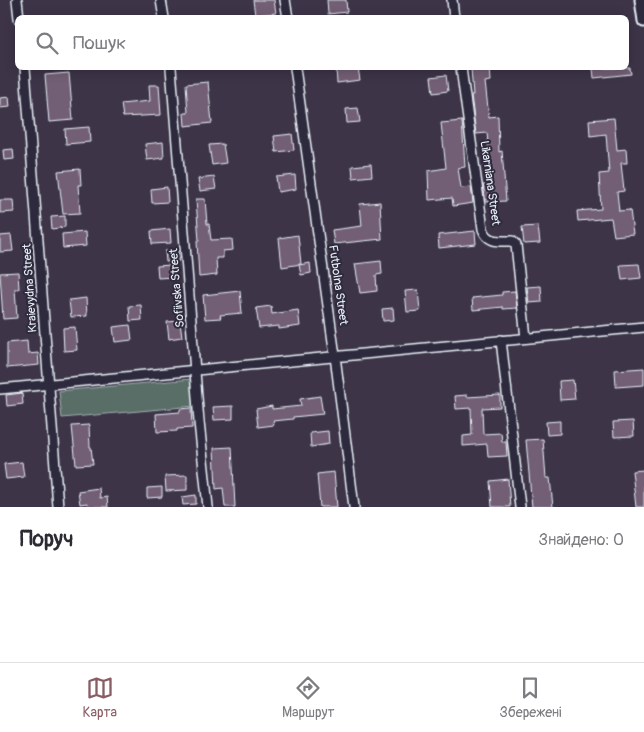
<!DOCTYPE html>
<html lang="uk">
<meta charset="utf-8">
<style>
:root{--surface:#fff;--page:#f2f2f3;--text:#2b2b33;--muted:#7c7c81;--line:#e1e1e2;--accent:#8a5d65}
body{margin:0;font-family:Pangolin,sans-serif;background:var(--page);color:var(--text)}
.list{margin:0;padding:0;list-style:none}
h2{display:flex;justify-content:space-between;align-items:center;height:65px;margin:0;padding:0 20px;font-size:21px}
h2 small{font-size:16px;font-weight:400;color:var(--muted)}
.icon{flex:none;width:28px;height:28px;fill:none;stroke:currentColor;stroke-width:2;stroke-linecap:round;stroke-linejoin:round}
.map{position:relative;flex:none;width:644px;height:507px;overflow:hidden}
.search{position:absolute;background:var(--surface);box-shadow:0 2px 12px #0003;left:15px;right:15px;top:15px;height:55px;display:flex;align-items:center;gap:12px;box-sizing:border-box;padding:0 18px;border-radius:8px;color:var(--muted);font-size:19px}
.sheet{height:155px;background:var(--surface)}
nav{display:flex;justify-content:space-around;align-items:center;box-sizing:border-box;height:70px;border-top:1px solid var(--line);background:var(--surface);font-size:14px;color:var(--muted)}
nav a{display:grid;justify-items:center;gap:2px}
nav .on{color:var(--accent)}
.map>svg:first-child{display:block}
.green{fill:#5a6e67;stroke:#a1b0b0}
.building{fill:#735e75;stroke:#e8f1f8}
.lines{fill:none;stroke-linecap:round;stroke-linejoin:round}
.minor-casing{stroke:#e8f1f8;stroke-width:12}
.tertiary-casing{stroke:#e8f1f8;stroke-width:15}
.minor{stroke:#2f2a3d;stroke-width:9}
.tertiary{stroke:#2f2a3d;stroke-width:11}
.labels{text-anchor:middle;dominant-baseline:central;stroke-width:4;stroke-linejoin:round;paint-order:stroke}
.street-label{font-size:12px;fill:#e8f1f8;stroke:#2f2a3d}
</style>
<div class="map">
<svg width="644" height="507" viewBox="0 0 644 507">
<rect width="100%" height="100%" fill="#3d3448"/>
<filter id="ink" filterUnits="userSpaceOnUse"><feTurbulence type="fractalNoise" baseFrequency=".02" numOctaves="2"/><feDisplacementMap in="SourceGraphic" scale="10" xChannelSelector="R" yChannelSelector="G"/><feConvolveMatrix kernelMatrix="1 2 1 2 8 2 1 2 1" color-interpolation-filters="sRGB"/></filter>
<g filter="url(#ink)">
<polygon class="green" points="192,379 194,406 62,418 59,391"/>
<g class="building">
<polygon points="253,0 274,0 276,13 255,15"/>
<polygon points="327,0 346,0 347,12 328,14"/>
<polygon points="350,68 358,68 360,80 337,83 336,69"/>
<polygon points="471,68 490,68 491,81 485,82 489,117 498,116 499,152 502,151 506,201 486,202 483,185 487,185 484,153 489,152 487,133 476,134 471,95 473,95"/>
<polygon points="593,68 630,68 631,74 594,78"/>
<polygon points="69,73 73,120 49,122 45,75"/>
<polygon points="446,75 448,91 433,93 431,77"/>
<polygon points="208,82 212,123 185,126 184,113 188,113 186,84"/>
<polygon points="149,85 159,85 161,115 123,117 121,104 150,101"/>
<polygon points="9,97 10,107 0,108 0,98"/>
<polygon points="358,108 360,122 347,123 346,109"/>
<polygon points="614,118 617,150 626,149 627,163 621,163 624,191 617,192 619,211 630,210 633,234 614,236 611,218 578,221 577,211 601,209 599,174 609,173 606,134 590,136 589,120"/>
<polygon points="462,121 465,167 458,168 461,188 471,187 473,203 453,206 452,198 429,200 428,171 446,168 441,123"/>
<polygon points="89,127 90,142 66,144 65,129"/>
<polygon points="292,134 294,150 276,152 274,136"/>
<polygon points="163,142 164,158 147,160 145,144"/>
<polygon points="223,144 226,163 212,165 209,145"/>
<polygon points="13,149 14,159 4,160 3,150"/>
<polygon points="371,164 372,176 353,178 352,166"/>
<polygon points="80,169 81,185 78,185 80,213 63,214 58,171"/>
<polygon points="295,175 296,189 278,192 276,177"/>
<polygon points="214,177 216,189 200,191 198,179"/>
<polygon points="167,187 168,202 152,203 151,189"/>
<polygon points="196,199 205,199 207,224 209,224 211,240 232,239 233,250 223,251 223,258 216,258 217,275 199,277 197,241 199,241"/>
<polygon points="0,200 13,200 14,212 0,213"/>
<polygon points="380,202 382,239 334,244 332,230 362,226 360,204"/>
<polygon points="65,216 65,227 52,229 51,217"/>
<polygon points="538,226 540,243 524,244 522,227"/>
<polygon points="170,229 171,243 152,244 151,231"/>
<polygon points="475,231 476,244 439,248 438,235"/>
<polygon points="85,232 86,246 63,248 62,234"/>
<polygon points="11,235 13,251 0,252 0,236"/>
<polygon points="298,235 301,264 282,267 279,238"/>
<polygon points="178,250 179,261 166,262 165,251"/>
<polygon points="381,261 382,274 376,275 377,291 360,293 355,264"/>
<polygon points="310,263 311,273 301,275 299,265"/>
<polygon points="639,264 641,278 622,280 620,265"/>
<polygon points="172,265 173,277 158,278 157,266"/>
<polygon points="18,272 19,289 15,289 17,318 3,319 0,273"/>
<polygon points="541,286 542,302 529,303 527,287"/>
<polygon points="418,290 420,311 407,312 405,291"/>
<polygon points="240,291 242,313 220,315 221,318 205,319 203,295"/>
<polygon points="515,291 517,308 503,309 503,307 473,310 472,298 502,295 502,292"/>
<polygon points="86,298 87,316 71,317 69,300"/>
<polygon points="141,305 142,320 130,321 129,306"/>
<polygon points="271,306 272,314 298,310 300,326 279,329 279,326 259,328 256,308"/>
<polygon points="393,308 394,320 383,321 382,309"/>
<polygon points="180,321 182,337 169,339 167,322"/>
<polygon points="130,325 132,340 115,342 113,327"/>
<polygon points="75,327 77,350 64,351 63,328"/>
<polygon points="27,341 28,354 38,353 39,365 7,368 7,343"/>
<polygon points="644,368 644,385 616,387 615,370"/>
<polygon points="573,380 575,399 560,400 559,381"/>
<polygon points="22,393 23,404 7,406 6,395"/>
<polygon points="467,395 467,397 500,395 500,407 482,408 483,434 501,433 502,442 506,442 507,456 488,457 487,444 463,446 463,436 472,435 471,408 456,409 455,396"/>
<polygon points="320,396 323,414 293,417 293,419 273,421 274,425 258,427 256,409 272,406 272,409 301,406 300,399"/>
<polygon points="233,406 233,419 214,420 213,407"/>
<polygon points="191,408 192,428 177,429 177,431 157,432 156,414 180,412 180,409"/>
<polygon points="560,421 560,434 547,435 546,422"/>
<polygon points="633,421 634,436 614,437 613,422"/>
<polygon points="89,425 90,447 91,447 93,464 76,465 72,426"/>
<polygon points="328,431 329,444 311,447 310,433"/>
<polygon points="543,439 546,478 550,478 553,507 532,507 526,440"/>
<polygon points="232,447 235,507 225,507 223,488 216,489 214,448"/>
<polygon points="22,462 24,477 6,479 4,464"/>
<polygon points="644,470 644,507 636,507 632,471"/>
<polygon points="334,472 337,507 320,507 317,474"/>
<polygon points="187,475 187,490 166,491 165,476"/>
<polygon points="508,479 510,507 492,507 490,481"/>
<polygon points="162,487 162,497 147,498 147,488"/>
<polygon points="99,488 100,498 107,497 108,507 88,507 87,503 80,504 78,491"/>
<polygon points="196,495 196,504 183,505 182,497"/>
</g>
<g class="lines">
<g class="minor-casing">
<g id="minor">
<polyline points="17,0 19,18"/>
<polyline points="161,0 164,18"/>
<polyline points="285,0 288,18"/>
<polyline points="452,0 454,18"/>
<polyline points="25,68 58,507"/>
<polyline points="171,68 199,422 208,507"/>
<polyline points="295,68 335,356 354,507"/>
<path d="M461 68 483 229C488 243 499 241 512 241L516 245 526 338"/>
<polyline points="501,340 520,507"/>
<polyline points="0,389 644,327"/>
</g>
</g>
<g class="tertiary-casing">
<polyline id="tertiary" points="641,0 644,21"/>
</g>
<use href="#minor" class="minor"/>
<use href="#tertiary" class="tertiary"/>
</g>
</g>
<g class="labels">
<g class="street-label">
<text transform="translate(490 183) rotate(82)">Likarniana Street</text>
<text transform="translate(338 285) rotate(82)">Futbolna Street</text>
<text transform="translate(30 288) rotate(-94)">Kraievydna Street</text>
<text transform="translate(177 288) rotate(-95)">Sofiivska Street</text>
</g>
</g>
</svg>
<div class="search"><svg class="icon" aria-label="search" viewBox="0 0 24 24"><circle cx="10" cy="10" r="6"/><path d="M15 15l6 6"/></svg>Пошук</div>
</div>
<section class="sheet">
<h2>Поруч<small>Знайдено: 0</small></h2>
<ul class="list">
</ul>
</section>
<nav>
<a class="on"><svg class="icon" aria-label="map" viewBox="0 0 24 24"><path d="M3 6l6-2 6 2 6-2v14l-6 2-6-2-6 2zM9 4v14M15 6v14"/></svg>Карта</a>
<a><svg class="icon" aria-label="directions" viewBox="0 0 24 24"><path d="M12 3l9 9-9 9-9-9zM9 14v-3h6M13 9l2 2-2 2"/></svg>Маршрут</a>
<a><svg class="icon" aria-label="saved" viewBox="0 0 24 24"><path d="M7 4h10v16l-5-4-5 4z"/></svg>Збережені</a>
</nav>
